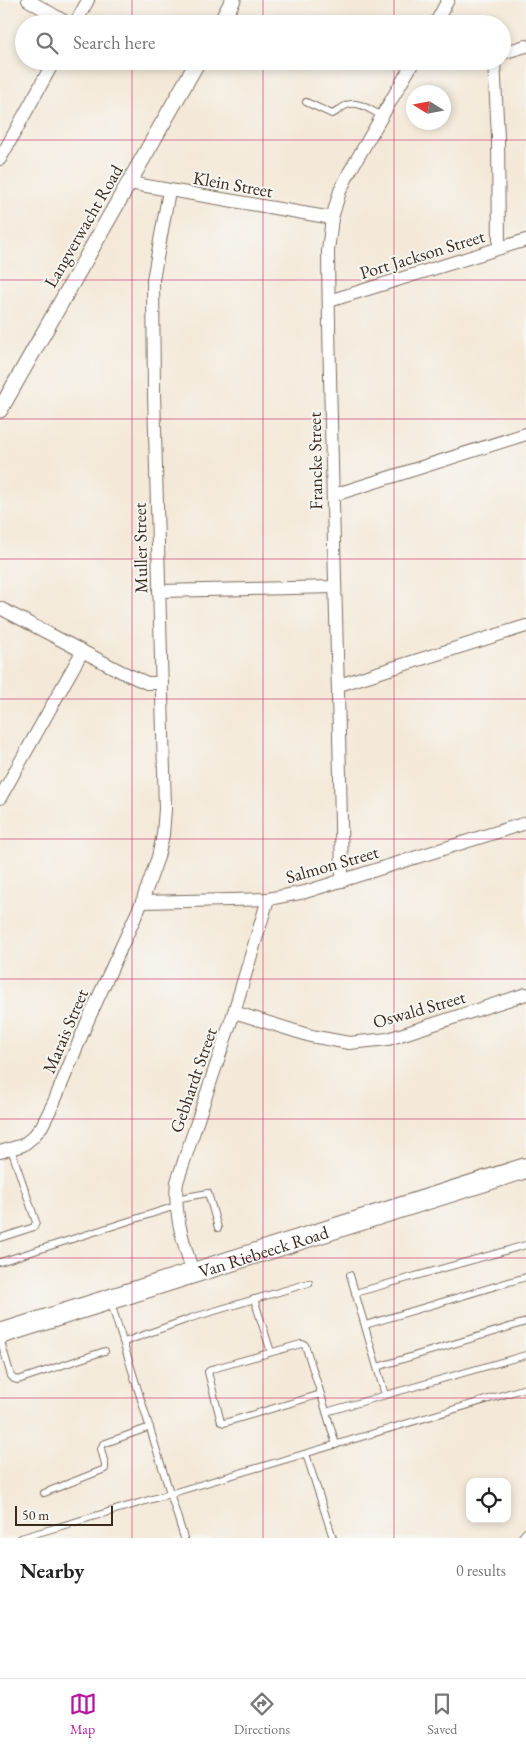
<!DOCTYPE html>
<style>
:root{--surface:#fff;--page:#f6f6f6;--text:#222;--muted:#767676;--line:#e0e0e0;--accent:#b5179e}
body{margin:0;font-family:"EB Garamond",serif;background:var(--page);color:var(--text)}
.controls{position:absolute;right:15px;bottom:15px;display:grid;overflow:hidden;border-radius:10px;box-shadow:0 2px 8px #0003}
.controls button{width:45px;height:45px;display:grid;place-items:center;padding:0;border:0;border-bottom:1px solid var(--line);background:var(--surface);color:var(--text);font:25px sans-serif}
.compass{position:absolute;left:406px;top:85px;width:45px;height:45px;border-radius:50%;background:var(--surface);box-shadow:0 2px 8px #0003;rotate:281deg}
.scale{position:absolute;left:15px;bottom:12px;width:98px;box-sizing:border-box;padding-left:5px;border:2px solid #3b2a1e;border-top:0;font-size:14px;line-height:18px;white-space:nowrap;color:#3b2a1e;-webkit-text-stroke:4px #f6f6f2;paint-order:stroke}
.list{margin:0;padding:0;list-style:none}
h2{display:flex;justify-content:space-between;align-items:center;height:65px;margin:0;padding:0 20px;font-size:21px}
h2 small{font-size:16px;font-weight:400;color:var(--muted)}
.icon{flex:none;width:28px;height:28px;fill:none;stroke:currentColor;stroke-width:2;stroke-linecap:round;stroke-linejoin:round}
.map{position:relative;flex:none;width:526px;height:1538px;overflow:hidden}
.search{position:absolute;background:var(--surface);box-shadow:0 2px 8px #0003;left:15px;right:15px;top:15px;height:55px;display:flex;align-items:center;gap:12px;box-sizing:border-box;padding:0 18px;border-radius:28px;color:var(--muted);font-size:19px}
.sheet{height:140px;background:var(--surface)}
nav{display:flex;justify-content:space-around;align-items:center;box-sizing:border-box;height:70px;border-top:1px solid var(--line);background:var(--surface);font-size:14px;color:var(--muted)}
nav a{display:grid;justify-items:center;gap:2px}
nav .on{color:var(--accent)}
.map>svg:first-child{display:block}
.lines{fill:none;stroke-linecap:round;stroke-linejoin:round}
.service-casing{stroke:#7c6d5f;stroke-width:8}
.minor-casing{stroke:#7c6d5f;stroke-width:14}
.tertiary-casing{stroke:#7c6d5f;stroke-width:17}
.primary-casing{stroke:#7c6d5f;stroke-width:22}
.service{stroke:#fff;stroke-width:6}
.minor{stroke:#fff;stroke-width:12}
.tertiary{stroke:#fff;stroke-width:15}
.primary{stroke:#fff;stroke-width:20}
.grid{fill:none;stroke:#c2185b;stroke-width:1;stroke-opacity:0.55}
.labels{text-anchor:middle;dominant-baseline:central;stroke-width:4;stroke-linejoin:round;paint-order:stroke}
.street-label{font-size:18px;fill:#3b2a1e;stroke:#f6f6f2}
</style>
<div class="map">
<svg width="526" height="1538" viewBox="0 0 526 1538">
<rect width="100%" height="100%" fill="#f6f6f2"/>
<filter id="ink" filterUnits="userSpaceOnUse"><feTurbulence type="fractalNoise" baseFrequency=".02" numOctaves="2"/><feDisplacementMap in="SourceGraphic" scale="10" xChannelSelector="R" yChannelSelector="G"/><feConvolveMatrix kernelMatrix="1 2 1 2 8 2 1 2 1" color-interpolation-filters="sRGB"/></filter>
<filter id="wash" filterUnits="userSpaceOnUse"><feTurbulence type="fractalNoise" baseFrequency=".0096" numOctaves="4" result="noise"/><feDisplacementMap in="SourceGraphic" scale="20" xChannelSelector="R" yChannelSelector="G"/><feGaussianBlur stdDeviation="1.12" result="paint"/><feColorMatrix in="noise" values="0 0 0 0 0 0 0 0 0 0 0 0 0 0 0 0 0 1.4 0 .05"/><feComposite in="paint" operator="in"/></filter>
<g filter="url(#wash)">
<rect width="100%" height="100%" fill="#f4e9d9"/>
</g>
<g filter="url(#ink)">
<g class="lines">
<g class="service-casing">
<g id="service">
<path d="M306 102 332 114C338 112 341 107 347 105 358 100 372 111 382 116"/>
<polyline points="175,1199 208,1193 218,1228"/>
<polyline points="0,1238 34,1227 36,1222 11,1149"/>
<polyline points="0,1262 176,1206"/>
<polyline points="350,1275 385,1395"/>
<polyline points="355,1293 526,1245"/>
<polyline points="254,1299 271,1352"/>
<polyline points="111,1303 184,1538"/>
<polyline points="365,1325 526,1277"/>
<polyline points="0,1338 11,1376 14,1379 18,1380 105,1351"/>
<polyline points="124,1342 191,1318 309,1283"/>
<polyline points="377,1367 526,1322"/>
<polyline points="321,1394 224,1423 221,1422 208,1372 212,1369 301,1344 305,1345 319,1388 336,1445"/>
<polyline points="326,1412 526,1355"/>
<polyline points="306,1454 333,1538"/>
<polyline points="44,1493 105,1469 105,1464 101,1449 103,1444 150,1427"/>
<polyline points="21,1538 526,1388"/>
<polyline points="521,1538 526,1532"/>
</g>
</g>
<g class="minor-casing">
<g id="minor">
<polyline points="28,0 69,24"/>
<polyline points="75,24 88,0"/>
<polyline points="435,24 448,0"/>
<polyline points="502,53 526,46"/>
<polyline points="494,61 498,137 499,248"/>
<polyline points="0,159 54,61"/>
<polyline points="129,183 332,218"/>
<polyline points="329,301 526,240"/>
<polyline points="334,495 526,434"/>
<polyline points="159,591 335,587"/>
<polyline points="0,608 122,672 147,683 162,683"/>
<polyline points="339,685 526,626"/>
<polyline points="0,798 82,652"/>
<path d="M342 881C339 671 330 461 328 251L332 218 340 191 350 171 414 61"/>
<polyline points="142,902 268,899 305,892 526,823"/>
<polyline points="234,1012 311,1036 349,1043 388,1039 526,994"/>
<polyline points="0,1152 23,1145 33,1137 42,1126 54,1102 88,1020 142,902 158,857 163,835 165,809 154,393 153,280 169,191"/>
<path d="M193 1273C184 1243 173 1214 177 1182L234 1012 268 899"/>
</g>
</g>
<g class="tertiary-casing">
<g id="tertiary">
<polyline points="220,24 233,0"/>
<polyline points="0,410 198,61"/>
</g>
</g>
<g class="primary-casing">
<g id="primary">
<path id="s1" d="M0 1334 526 1168"/>
</g>
</g>
<use href="#service" class="service"/>
<use href="#minor" class="minor"/>
<use href="#tertiary" class="tertiary"/>
<use href="#primary" class="primary"/>
</g>
</g>
<path class="grid" d="M132 0V24M263 0V24M394 0V24M132 61V1538M263 61V1538M394 61V1538M0 140H526M0 280H526M0 419H526M0 559H526M0 699H526M0 839H526M0 979H526M0 1119H526M0 1258H526M0 1398H526"/>
<g class="labels">
<g class="street-label">
<text transform="translate(233 184) rotate(10)">Klein Street</text>
<text transform="translate(83 226) rotate(-60)">Langverwacht Road</text>
<text transform="translate(422 254) rotate(-17)">Port Jackson Street</text>
<text transform="translate(315 461) rotate(-91)">Francke Street</text>
<text transform="translate(140 548) rotate(-91)">Muller Street</text>
<text transform="translate(332 864) rotate(-16)">Salmon Street</text>
<text transform="translate(419 1009) rotate(-16)">Oswald Street</text>
<text transform="translate(65 1031) rotate(-67)">Marais Street</text>
<text transform="translate(193 1080) rotate(-71)">Gebhardt Street</text>
<text stroke="none"><textPath href="#s1" startOffset="276">Van Riebeeck Road</textPath></text>
</g>
</g>
</svg>
<div class="controls">
<button><svg class="icon" aria-label="locate" viewBox="0 0 24 24"><circle cx="12" cy="12" r="6"/><path d="M12 2v4M12 18v4M2 12h4M18 12h4"/></svg></button>
</div>
<svg class="compass" viewBox="-18 -18 36 36"><path d="M0-13l5 13h-10z" fill="#e53935"/><path d="M0 13l5-13h-10z" fill="#767676"/></svg>
<div class="scale">50 m</div>
<div class="search"><svg class="icon" aria-label="search" viewBox="0 0 24 24"><circle cx="10" cy="10" r="6"/><path d="M15 15l6 6"/></svg>Search here</div>
</div>
<section class="sheet">
<h2>Nearby<small>0 results</small></h2>
<ul class="list">
</ul>
</section>
<nav>
<a class="on"><svg class="icon" aria-label="map" viewBox="0 0 24 24"><path d="M3 6l6-2 6 2 6-2v14l-6 2-6-2-6 2zM9 4v14M15 6v14"/></svg>Map</a>
<a><svg class="icon" aria-label="directions" viewBox="0 0 24 24"><path d="M12 3l9 9-9 9-9-9zM9 14v-3h6M13 9l2 2-2 2"/></svg>Directions</a>
<a><svg class="icon" aria-label="saved" viewBox="0 0 24 24"><path d="M7 4h10v16l-5-4-5 4z"/></svg>Saved</a>
</nav>
